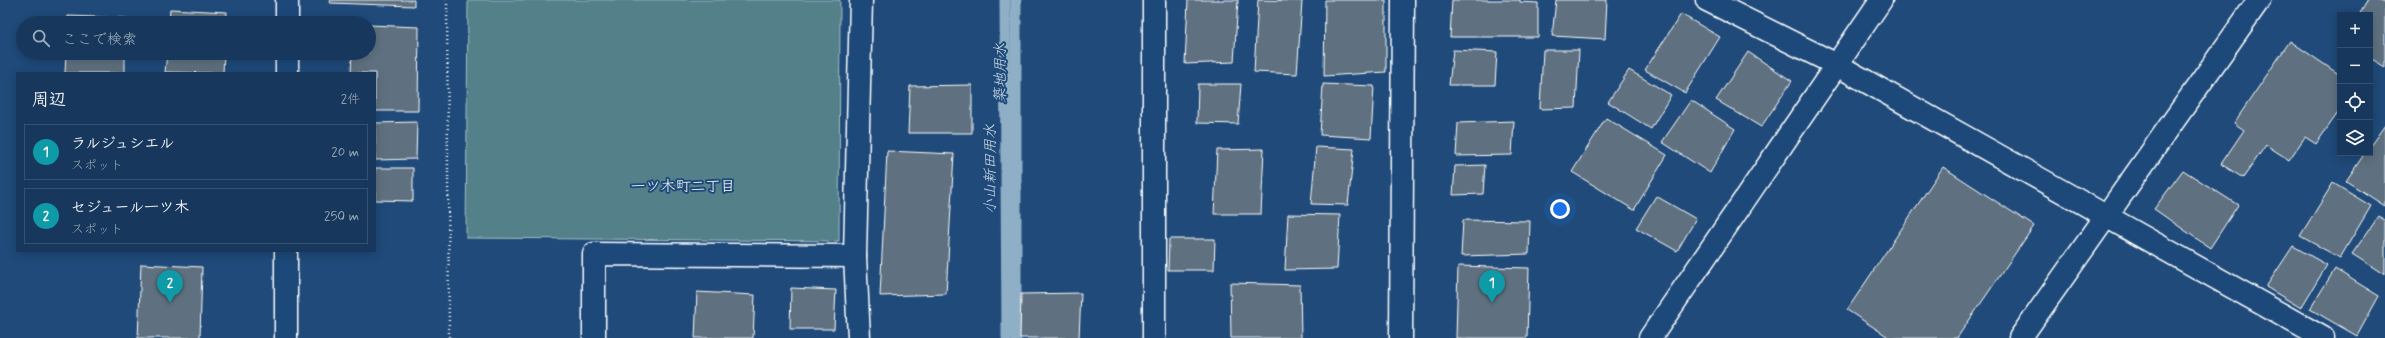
<!DOCTYPE html>
<html lang="ja">
<meta charset="utf-8">
<style>
:root{--surface:#17385c;--page:#203f62;--text:#f1f3f6;--muted:#9eacbb;--line:#365272;--accent:#ff9aa2}
body{margin:0;font-family:Mynerve,"Klee One",sans-serif;background:var(--page);color:var(--text)}
.controls{position:absolute;right:12px;top:12px;display:grid;overflow:hidden;border-radius:0px;box-shadow:0 2px 10px #0003}
.controls button{width:36px;height:36px;display:grid;place-items:center;padding:0;border:0;border-bottom:1px solid var(--line);background:var(--surface);color:var(--text);font:20px sans-serif}
.you{position:absolute;left:1560px;top:209px;width:14px;height:14px;margin:-10px;border:3px solid #fff;border-radius:50%;background:#1a73e8;box-shadow:0 0 0 6px #1a73e833}
.badge{display:grid;place-items:center;width:26px;height:26px;border-radius:50%;background:var(--accent);color:#fff;font-size:13px;font-weight:700}
.pin{position:absolute;translate:-50% -33px;filter:drop-shadow(0 1px 2px #0008)}
.pin::after{content:'';position:absolute;top:21px;width:14px;height:12px;background:inherit;clip-path:polygon(0 0,100% 0,50% 100%)}
.list{margin:0;padding:0;list-style:none}
h2{display:flex;justify-content:space-between;align-items:center;height:52px;margin:0;padding:0 16px;font-size:17px}
h2 small{font-size:13px;font-weight:400;color:var(--muted)}
.list li{display:grid;grid-template-columns:26px 1fr auto;gap:12px;align-items:center;box-sizing:border-box;height:56px;margin:0 8px 8px;padding:0 8px;border:1px solid var(--line);border-radius:0px}
.list b{display:block;font-size:15px;white-space:nowrap}
.list p{margin:0;font-size:13px;white-space:nowrap;color:var(--muted)}
.list em{font-size:13px;font-style:normal;color:var(--muted)}
.icon{flex:none;width:22px;height:22px;fill:none;stroke:currentColor;stroke-width:2;stroke-linecap:round;stroke-linejoin:round}
.map{position:relative;flex:none;width:2385px;height:338px;overflow:hidden}
.search{position:absolute;background:var(--surface);box-shadow:0 2px 10px #0003;left:16px;top:16px;width:360px;height:44px;display:flex;align-items:center;gap:10px;box-sizing:border-box;padding:0 14px;border-radius:22px;color:var(--muted);font-size:15px}
.panel{position:absolute;background:var(--surface);box-shadow:0 2px 10px #0003;left:16px;top:72px;width:360px;height:180px;border-radius:0px}
.map>svg:first-child{display:block}
.green{fill:#538089;stroke:#a9c0c4}
.lines{fill:none;stroke-linecap:round;stroke-linejoin:round}
.stream{stroke:#8fafc7;stroke-width:11}
.building{fill:#5f7180;stroke:#fff}
.minor-casing{stroke:#fff;stroke-width:25}
.tertiary-casing{stroke:#fff;stroke-width:25}
.path{stroke:#fff;stroke-width:2.5;stroke-dasharray:1 3;stroke-linecap:butt}
.minor{stroke:#1f4a7a;stroke-width:22}
.tertiary{stroke:#1f4a7a;stroke-width:22}
.labels{text-anchor:middle;dominant-baseline:central;stroke-width:4;stroke-linejoin:round;paint-order:stroke}
.water-label{font-size:15px;font-style:italic;fill:#d0dee8;stroke:#1f4a7a}
.neighbourhood-label{font-size:15px;fill:#fff;stroke:#1f4a7a}
</style>
<div class="map">
<svg width="2385" height="338" viewBox="0 0 2385 338">
<rect width="100%" height="100%" fill="#1f4a7a"/>
<filter id="ink" filterUnits="userSpaceOnUse"><feTurbulence type="fractalNoise" baseFrequency=".025" numOctaves="2"/><feDisplacementMap in="SourceGraphic" scale="8" xChannelSelector="R" yChannelSelector="G"/><feConvolveMatrix kernelMatrix="1 2 1 2 8 2 1 2 1" color-interpolation-filters="sRGB"/></filter>
<g filter="url(#ink)">
<polygon class="green" points="468,0 840,0 839,241 466,238"/>
<g class="lines">
<g class="stream">
<polyline points="1005,0 1007,338"/>
<polyline points="1016,0 1016,338"/>
</g>
</g>
<g class="building">
<polygon points="330,0 414,0 414,6 330,3"/>
<polygon points="1188,0 1238,0 1234,62 1185,64"/>
<polygon points="1258,0 1302,1 1297,74 1254,72"/>
<polygon points="1325,0 1386,0 1386,72 1324,76"/>
<polygon points="1452,0 1520,0 1520,2 1538,3 1538,37 1450,37"/>
<polygon points="1556,0 1607,0 1605,39 1552,36"/>
<polygon points="2368,0 2378,0 2385,4 2385,67 2370,58 2370,15 2359,15"/>
<polygon points="170,9 227,12 226,23 169,23"/>
<polygon points="1681,14 1720,37 1685,93 1645,70"/>
<polygon points="68,16 126,18 126,23 67,23"/>
<polygon points="369,25 419,27 418,111 375,111 375,73 351,73 352,53 369,53"/>
<polygon points="2290,41 2340,75 2340,110 2316,144 2305,137 2289,160 2266,145 2243,178 2221,164 2244,130 2234,123"/>
<polygon points="1453,50 1497,52 1495,85 1449,85"/>
<polygon points="1543,50 1579,50 1576,108 1540,109"/>
<polygon points="1748,52 1792,81 1761,127 1716,100"/>
<polygon points="66,53 125,53 125,73 65,73"/>
<polygon points="167,53 224,53 223,73 165,72"/>
<polygon points="1629,70 1671,95 1651,129 1608,102"/>
<polygon points="1198,84 1241,84 1238,124 1197,123"/>
<polygon points="1323,84 1374,86 1371,138 1320,135"/>
<polygon points="972,85 972,133 908,133 910,86"/>
<polygon points="1691,100 1735,129 1710,173 1662,142"/>
<polygon points="1606,118 1667,155 1634,210 1572,172"/>
<polygon points="1514,121 1512,155 1456,156 1458,123"/>
<polygon points="417,122 416,159 375,160 375,123"/>
<polygon points="2385,125 2385,206 2346,181 2365,153 2370,153 2370,146"/>
<polygon points="1316,147 1354,149 1348,205 1311,204"/>
<polygon points="1264,149 1261,214 1214,214 1217,150"/>
<polygon points="887,151 954,154 946,294 880,296"/>
<polygon points="1485,165 1483,194 1453,195 1455,166"/>
<polygon points="1943,167 2034,226 1957,338 1890,338 1847,310"/>
<polygon points="375,168 413,168 413,201 375,200"/>
<polygon points="2183,170 2238,205 2210,248 2154,209"/>
<polygon points="2333,183 2371,206 2340,258 2300,236"/>
<polygon points="1656,196 1696,219 1677,251 1636,228"/>
<polygon points="1288,214 1340,215 1337,269 1285,270"/>
<polygon points="2379,216 2385,221 2385,275 2352,254"/>
<polygon points="1463,220 1530,221 1529,254 1461,256"/>
<polygon points="1169,239 1215,239 1214,270 1168,270"/>
<polygon points="2293,246 2327,265 2301,308 2266,287"/>
<polygon points="141,264 202,267 200,338 138,338"/>
<polygon points="1458,266 1529,268 1527,338 1456,338"/>
<polygon points="2335,269 2379,296 2357,336 2310,309"/>
<polygon points="1230,283 1300,285 1301,338 1231,338"/>
<polygon points="791,288 836,290 834,329 790,329"/>
<polygon points="697,292 755,295 753,338 695,338"/>
<polygon points="1081,293 1079,338 1020,338 1021,294"/>
</g>
<g class="lines">
<g class="minor-casing">
<g id="minor">
<polyline points="1154,0 1154,338"/>
<polyline points="1707,0 1837,65 2323,338"/>
<polyline points="287,23 287,0"/>
<polyline points="287,73 287,53"/>
<polyline points="286,338 286,251"/>
<polyline points="594,338 594,254 855,256"/>
<polyline points="859,338 855,256 861,0"/>
<polyline points="1401,338 1403,0"/>
<polyline points="1650,338 1881,0"/>
</g>
</g>
<g class="tertiary-casing">
<polyline id="tertiary" points="2020,338 2259,0"/>
</g>
<polyline class="path" points="447,0 449,338"/>
<use href="#minor" class="minor"/>
<use href="#tertiary" class="tertiary"/>
</g>
</g>
<g class="labels">
<g class="water-label">
<text transform="translate(1001 73) rotate(-90)">築地用水</text>
<text transform="translate(991 169) rotate(-90)">小山新田用水</text>
</g>
<g class="neighbourhood-label">
<text x="683" y="187">一ツ木町二丁目</text>
</g>
</g>
</svg>
<div class="controls">
<button>+</button>
<button>−</button>
<button><svg class="icon" aria-label="locate" viewBox="0 0 24 24"><circle cx="12" cy="12" r="6"/><path d="M12 2v4M12 18v4M2 12h4M18 12h4"/></svg></button>
<button><svg class="icon" aria-label="layers" viewBox="0 0 24 24"><path d="M12 4l9 5-9 5-9-5zM3 14l9 5 9-5"/></svg></button>
</div>
<div class="you"></div>
<div class="pin badge" style="left:1492px;top:303px;background:#0f9aa8">1</div>
<div class="pin badge" style="left:170px;top:303px;background:#0f9aa8">2</div>
<div class="search"><svg class="icon" aria-label="search" viewBox="0 0 24 24"><circle cx="10" cy="10" r="6"/><path d="M15 15l6 6"/></svg>ここで検索</div>
<section class="panel">
<h2>周辺<small>2件</small></h2>
<ul class="list">
<li><span class="badge" style="background:#0f9aa8">1</span><div><b>ラルジュシエル</b><p>スポット</p></div><em>20 m</em></li>
<li><span class="badge" style="background:#0f9aa8">2</span><div><b>セジュール一ツ木</b><p>スポット</p></div><em>250 m</em></li>
</ul>
</section>
</div>
